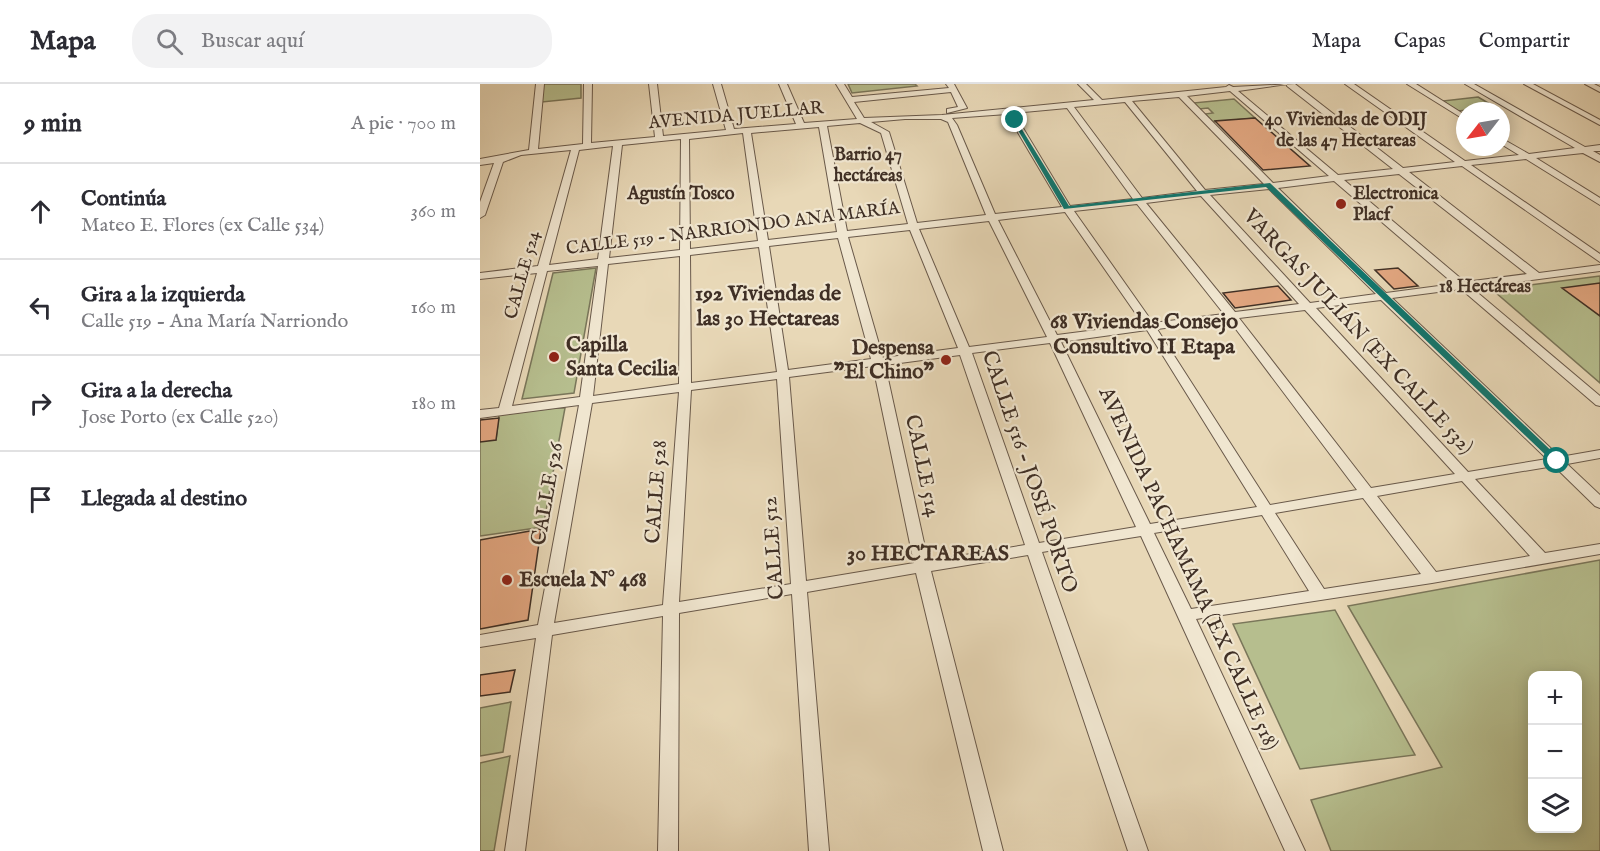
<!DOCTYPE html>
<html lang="es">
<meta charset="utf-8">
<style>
:root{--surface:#fff;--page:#f2f2f3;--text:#2b2b33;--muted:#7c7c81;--line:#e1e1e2}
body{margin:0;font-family:"IM FELL English",serif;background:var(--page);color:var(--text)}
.controls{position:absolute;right:18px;bottom:18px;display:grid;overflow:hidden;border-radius:12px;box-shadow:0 3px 15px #0003}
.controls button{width:54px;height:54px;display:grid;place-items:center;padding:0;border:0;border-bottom:2px solid var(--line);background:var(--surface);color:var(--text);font:30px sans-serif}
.compass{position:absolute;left:976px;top:18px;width:54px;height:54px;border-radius:50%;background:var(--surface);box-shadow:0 3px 15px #0003;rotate:239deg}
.stop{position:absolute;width:18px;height:18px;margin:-14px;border:4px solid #0f766e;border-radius:50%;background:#fff}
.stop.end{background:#0f766e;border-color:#fff;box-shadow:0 2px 6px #0008}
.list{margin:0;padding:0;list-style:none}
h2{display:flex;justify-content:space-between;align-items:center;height:78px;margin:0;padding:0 24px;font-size:26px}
h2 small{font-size:20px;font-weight:400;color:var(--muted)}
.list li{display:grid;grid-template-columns:39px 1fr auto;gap:18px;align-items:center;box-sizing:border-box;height:96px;padding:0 24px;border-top:2px solid var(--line)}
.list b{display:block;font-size:22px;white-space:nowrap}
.list p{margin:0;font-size:20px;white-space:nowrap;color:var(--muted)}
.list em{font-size:20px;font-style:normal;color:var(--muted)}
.icon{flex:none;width:33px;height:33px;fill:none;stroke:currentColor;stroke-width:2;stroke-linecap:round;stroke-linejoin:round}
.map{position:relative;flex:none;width:1120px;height:767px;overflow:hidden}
header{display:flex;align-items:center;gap:36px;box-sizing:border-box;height:84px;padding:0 30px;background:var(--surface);border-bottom:2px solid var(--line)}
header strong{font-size:28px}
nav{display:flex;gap:33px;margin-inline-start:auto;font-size:21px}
.search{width:420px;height:54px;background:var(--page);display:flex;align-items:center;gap:15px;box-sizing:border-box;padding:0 21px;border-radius:24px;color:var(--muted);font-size:22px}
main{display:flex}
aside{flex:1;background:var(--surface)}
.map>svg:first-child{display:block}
.green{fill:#b6be8e;stroke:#7a765a;stroke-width:1.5;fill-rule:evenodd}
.building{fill:#e4a882;stroke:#3f2f25;stroke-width:1.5}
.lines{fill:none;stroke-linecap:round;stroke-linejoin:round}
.minor-casing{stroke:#69594a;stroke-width:2}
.minor{fill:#f0e6d0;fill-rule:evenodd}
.route{fill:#0f766e}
.poi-dot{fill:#8f2418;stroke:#f0e6d0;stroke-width:2}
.labels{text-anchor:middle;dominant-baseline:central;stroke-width:4.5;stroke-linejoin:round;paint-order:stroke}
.far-street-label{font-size:18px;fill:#3f2f25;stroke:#f0e6d0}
.far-neighbourhood-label{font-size:18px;font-weight:bold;fill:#3f2f25;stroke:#f0e6d0}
.far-poi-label{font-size:18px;font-weight:bold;fill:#3f2f25;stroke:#f0e6d0;text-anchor:start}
.street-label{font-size:21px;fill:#3f2f25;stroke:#f0e6d0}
.poi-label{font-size:21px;font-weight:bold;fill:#3f2f25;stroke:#f0e6d0;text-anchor:start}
.neighbourhood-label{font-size:22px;font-weight:bold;fill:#3f2f25;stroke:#f0e6d0}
</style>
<header>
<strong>Mapa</strong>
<div class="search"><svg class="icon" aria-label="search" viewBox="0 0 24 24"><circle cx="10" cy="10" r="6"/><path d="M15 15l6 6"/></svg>Buscar aquí</div>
<nav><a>Mapa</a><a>Capas</a><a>Compartir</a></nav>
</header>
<main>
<aside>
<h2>9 min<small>A pie · 700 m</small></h2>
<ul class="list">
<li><svg class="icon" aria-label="ahead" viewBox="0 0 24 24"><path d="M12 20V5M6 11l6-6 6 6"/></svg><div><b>Continúa</b><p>Mateo E. Flores (ex Calle 534)</p></div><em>360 m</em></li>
<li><svg class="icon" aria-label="left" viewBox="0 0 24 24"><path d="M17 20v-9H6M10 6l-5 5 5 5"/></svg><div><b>Gira a la izquierda</b><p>Calle 519 - Ana María Narriondo</p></div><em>160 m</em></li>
<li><svg class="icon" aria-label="right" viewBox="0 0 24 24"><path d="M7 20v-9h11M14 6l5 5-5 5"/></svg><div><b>Gira a la derecha</b><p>Jose Porto (ex Calle 520)</p></div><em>180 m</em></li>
<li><svg class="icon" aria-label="arrive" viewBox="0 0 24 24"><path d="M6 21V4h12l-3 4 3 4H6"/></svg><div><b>Llegada al destino</b></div></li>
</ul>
</aside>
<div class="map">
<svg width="1120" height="767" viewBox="0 0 1120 767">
<rect width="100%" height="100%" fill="#e8d8b7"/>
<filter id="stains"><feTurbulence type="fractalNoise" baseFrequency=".00333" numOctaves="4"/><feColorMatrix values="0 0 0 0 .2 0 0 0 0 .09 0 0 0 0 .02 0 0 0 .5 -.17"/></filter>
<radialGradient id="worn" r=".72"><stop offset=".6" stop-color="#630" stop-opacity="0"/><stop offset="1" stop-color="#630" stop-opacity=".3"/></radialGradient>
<g class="green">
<polygon points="63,0 101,0 101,14 62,18"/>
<polygon points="368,0 435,0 437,2 372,9"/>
<polygon points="998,13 1015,23 978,27 963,17"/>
<polygon points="754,15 775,34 733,38 725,30 733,29 728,24 719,25 713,19"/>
<polygon points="116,184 94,309 42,315 73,189"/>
<polygon points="1120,192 1120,299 1015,208 1019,205"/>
<polygon points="74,324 85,324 63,443 0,452 0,356 16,356 19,331"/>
<path d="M1120 476V767H851L831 716 962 683 868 522ZM1052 592H1098V744H1052Z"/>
<polygon points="855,526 935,671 820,685 753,540"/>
<polygon points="31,618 23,668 0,672 0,624"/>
<polygon points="30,672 14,767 0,767 0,679"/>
</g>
<g class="building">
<polygon points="775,34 830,82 783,86 735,37"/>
<polygon points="918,184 925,190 938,202 914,205 895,186"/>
<polygon points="1120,199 1120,232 1082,204"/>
<polygon points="798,202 811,216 755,224 743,209"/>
<polygon points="19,334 16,356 0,358 0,336"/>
<polygon points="61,445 48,536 0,545 0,456"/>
<polygon points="35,586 30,608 0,612 0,591"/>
</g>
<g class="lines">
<g class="minor-casing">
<g id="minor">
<path d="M56 0H64L58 65 103 60 104 0H112L111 59 175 53 169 0H177L183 52 246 46 233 0H241L254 45 316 40 299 0H307L324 39 377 35 356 0H364L372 13 469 4 466 0H474L487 24 467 29V25L478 23 471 8 374 18 384 34 462 31 614 16 598 0H606L622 16 746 3 749 1 753 3 815 0 923 84 975 78 865 0H874L985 77 1039 71 1021 60V54L1049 70 1095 64 985 0H994L1105 63 1120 61V67H1113L1120 71V78L1103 69 1056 74 1120 114V121L1046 75 991 81 1120 170V178L982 82 929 88 1059 189 1120 181V187L992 204 1120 312V322L1116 321 981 205 912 214 1080 373 1120 366V374L1087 380 1120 411V424L1115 422 1074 382 995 395 1065 469 1120 460V470L952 499 716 535 825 767H805L661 452 562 468 668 767H648L548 471 451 487 523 767H503L436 489 327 508 349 767H329L312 510 199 529 198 767H178L183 532 72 551 45 767H25L56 554 0 563V551L58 541 99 321 0 334V326L19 324 57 189 0 195V189L58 182 91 66 41 71 23 78 5 131 0 134V118L14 79 0 81V75L49 66ZM807 0V2L913 85 858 91 758 7ZM750 7 849 92 793 99 707 12ZM699 13 784 100 725 106 652 17ZM645 18 717 107 662 114 594 23ZM587 24 653 115 590 122 534 29ZM527 30 582 123 515 130 477 41 472 34ZM425 35H461L468 38 506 131 437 139 409 48 391 38ZM380 39 401 49 428 140 367 147 347 42ZM339 43 357 148 288 156 271 49ZM263 49 278 157 210 165 209 55ZM201 55 200 166 129 174 142 61ZM133 62 118 175 69 181 99 66ZM919 90 1047 190 985 198 864 96ZM854 97 974 200 906 209 798 104ZM789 105 896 210 830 219 730 111ZM721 112 819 220 755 228 666 119ZM657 120 744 230 673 239 594 127ZM585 128 663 240 577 251 518 136ZM509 137 567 253 489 263 439 145ZM430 146 478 264 403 274 368 153ZM358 154 391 275 308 286 289 162ZM279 163 297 288 211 299 210 171ZM200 172 199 300 113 312 128 180ZM118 182 100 313 32 322 67 187ZM901 216 1067 375 988 388 836 224ZM825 226 975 390 891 404 759 234ZM749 236 877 406 790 421 677 245ZM667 246 777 423 670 440 581 258ZM570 259 656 443 559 459 492 269ZM480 271 545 461 448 477 405 281ZM393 282 434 479 326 497 309 293ZM297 295 311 500 199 518 211 306ZM199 308 183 521 74 539 112 319ZM982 397 1050 472 956 488 897 412ZM883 414 941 490 844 505 795 429ZM782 431 829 507 711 525 674 449Z"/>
<polygon points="927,0 936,0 985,31 985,36"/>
<polygon points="1044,0 1053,0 1120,36 1120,41"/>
<polygon points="1105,0 1114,0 1120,3 1120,8"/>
</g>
</g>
<use href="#minor" class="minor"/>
</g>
<polygon class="route" points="535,34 589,122 790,99 1082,377 1074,379 786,103 584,125 532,36"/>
<g class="poi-dot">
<circle cx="861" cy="120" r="6"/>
<circle cx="74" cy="273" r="6"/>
<circle cx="466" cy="276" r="6"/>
<circle cx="27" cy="496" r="6"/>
</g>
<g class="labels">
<g class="far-street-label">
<text transform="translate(256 32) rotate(-5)">AVENIDA JUELLAR</text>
<text transform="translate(253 145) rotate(-7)">CALLE 519 - NARRIONDO ANA MARÍA</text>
<text transform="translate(43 191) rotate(-75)">CALLE 524</text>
</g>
<g class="far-neighbourhood-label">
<text x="866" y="36">40 Viviendas de ODIJ<tspan x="866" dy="21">de las 47 Hectareas</tspan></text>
<text x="388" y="71">Barrio 47<tspan x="388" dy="21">hectáreas</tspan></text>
<text x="201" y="110">Agustín Tosco</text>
<text x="1005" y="203">18 Hectáreas</text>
</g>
<g class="far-poi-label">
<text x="873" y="110">Electronica<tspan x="873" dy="21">Placf</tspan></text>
</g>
<g class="street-label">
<text transform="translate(878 248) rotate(47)">VARGAS JULIÁN (EX CALLE 532)</text>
<text transform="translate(442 382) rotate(78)">CALLE 514</text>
<text transform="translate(549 388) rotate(71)">CALLE 516 - JOSÉ PORTO</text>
<text transform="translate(177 408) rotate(-86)">CALLE 528</text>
<text transform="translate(68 410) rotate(-80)">CALLE 526</text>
<text transform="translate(294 464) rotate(-94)">CALLE 512</text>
<text transform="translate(708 485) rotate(65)">AVENIDA PACHAMAMA (EX CALLE 518)</text>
</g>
<g class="poi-label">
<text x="86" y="261">Capilla<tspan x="86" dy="24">Santa Cecilia</tspan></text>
<text x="454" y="264" text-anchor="end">Despensa<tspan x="454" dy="24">"El Chino"</tspan></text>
<text x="39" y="496">Escuela N° 468</text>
</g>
<g class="neighbourhood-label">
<text x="288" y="210">192 Viviendas de<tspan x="288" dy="25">las 30 Hectareas</tspan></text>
<text x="664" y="238">68 Viviendas Consejo<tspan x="664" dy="25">Consultivo II Etapa</tspan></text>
<text x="448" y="470">30 HECTAREAS</text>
</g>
</g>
<rect width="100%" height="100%" filter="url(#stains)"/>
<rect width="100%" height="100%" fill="url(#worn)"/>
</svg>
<div class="controls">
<button>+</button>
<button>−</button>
<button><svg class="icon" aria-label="layers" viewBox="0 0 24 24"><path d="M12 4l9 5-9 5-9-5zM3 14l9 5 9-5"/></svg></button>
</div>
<svg class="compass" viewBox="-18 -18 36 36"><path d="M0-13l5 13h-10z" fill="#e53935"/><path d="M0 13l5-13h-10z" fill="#7c7c81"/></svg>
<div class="stop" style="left:1077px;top:377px"></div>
<div class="stop end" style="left:535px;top:36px"></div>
</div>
</main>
